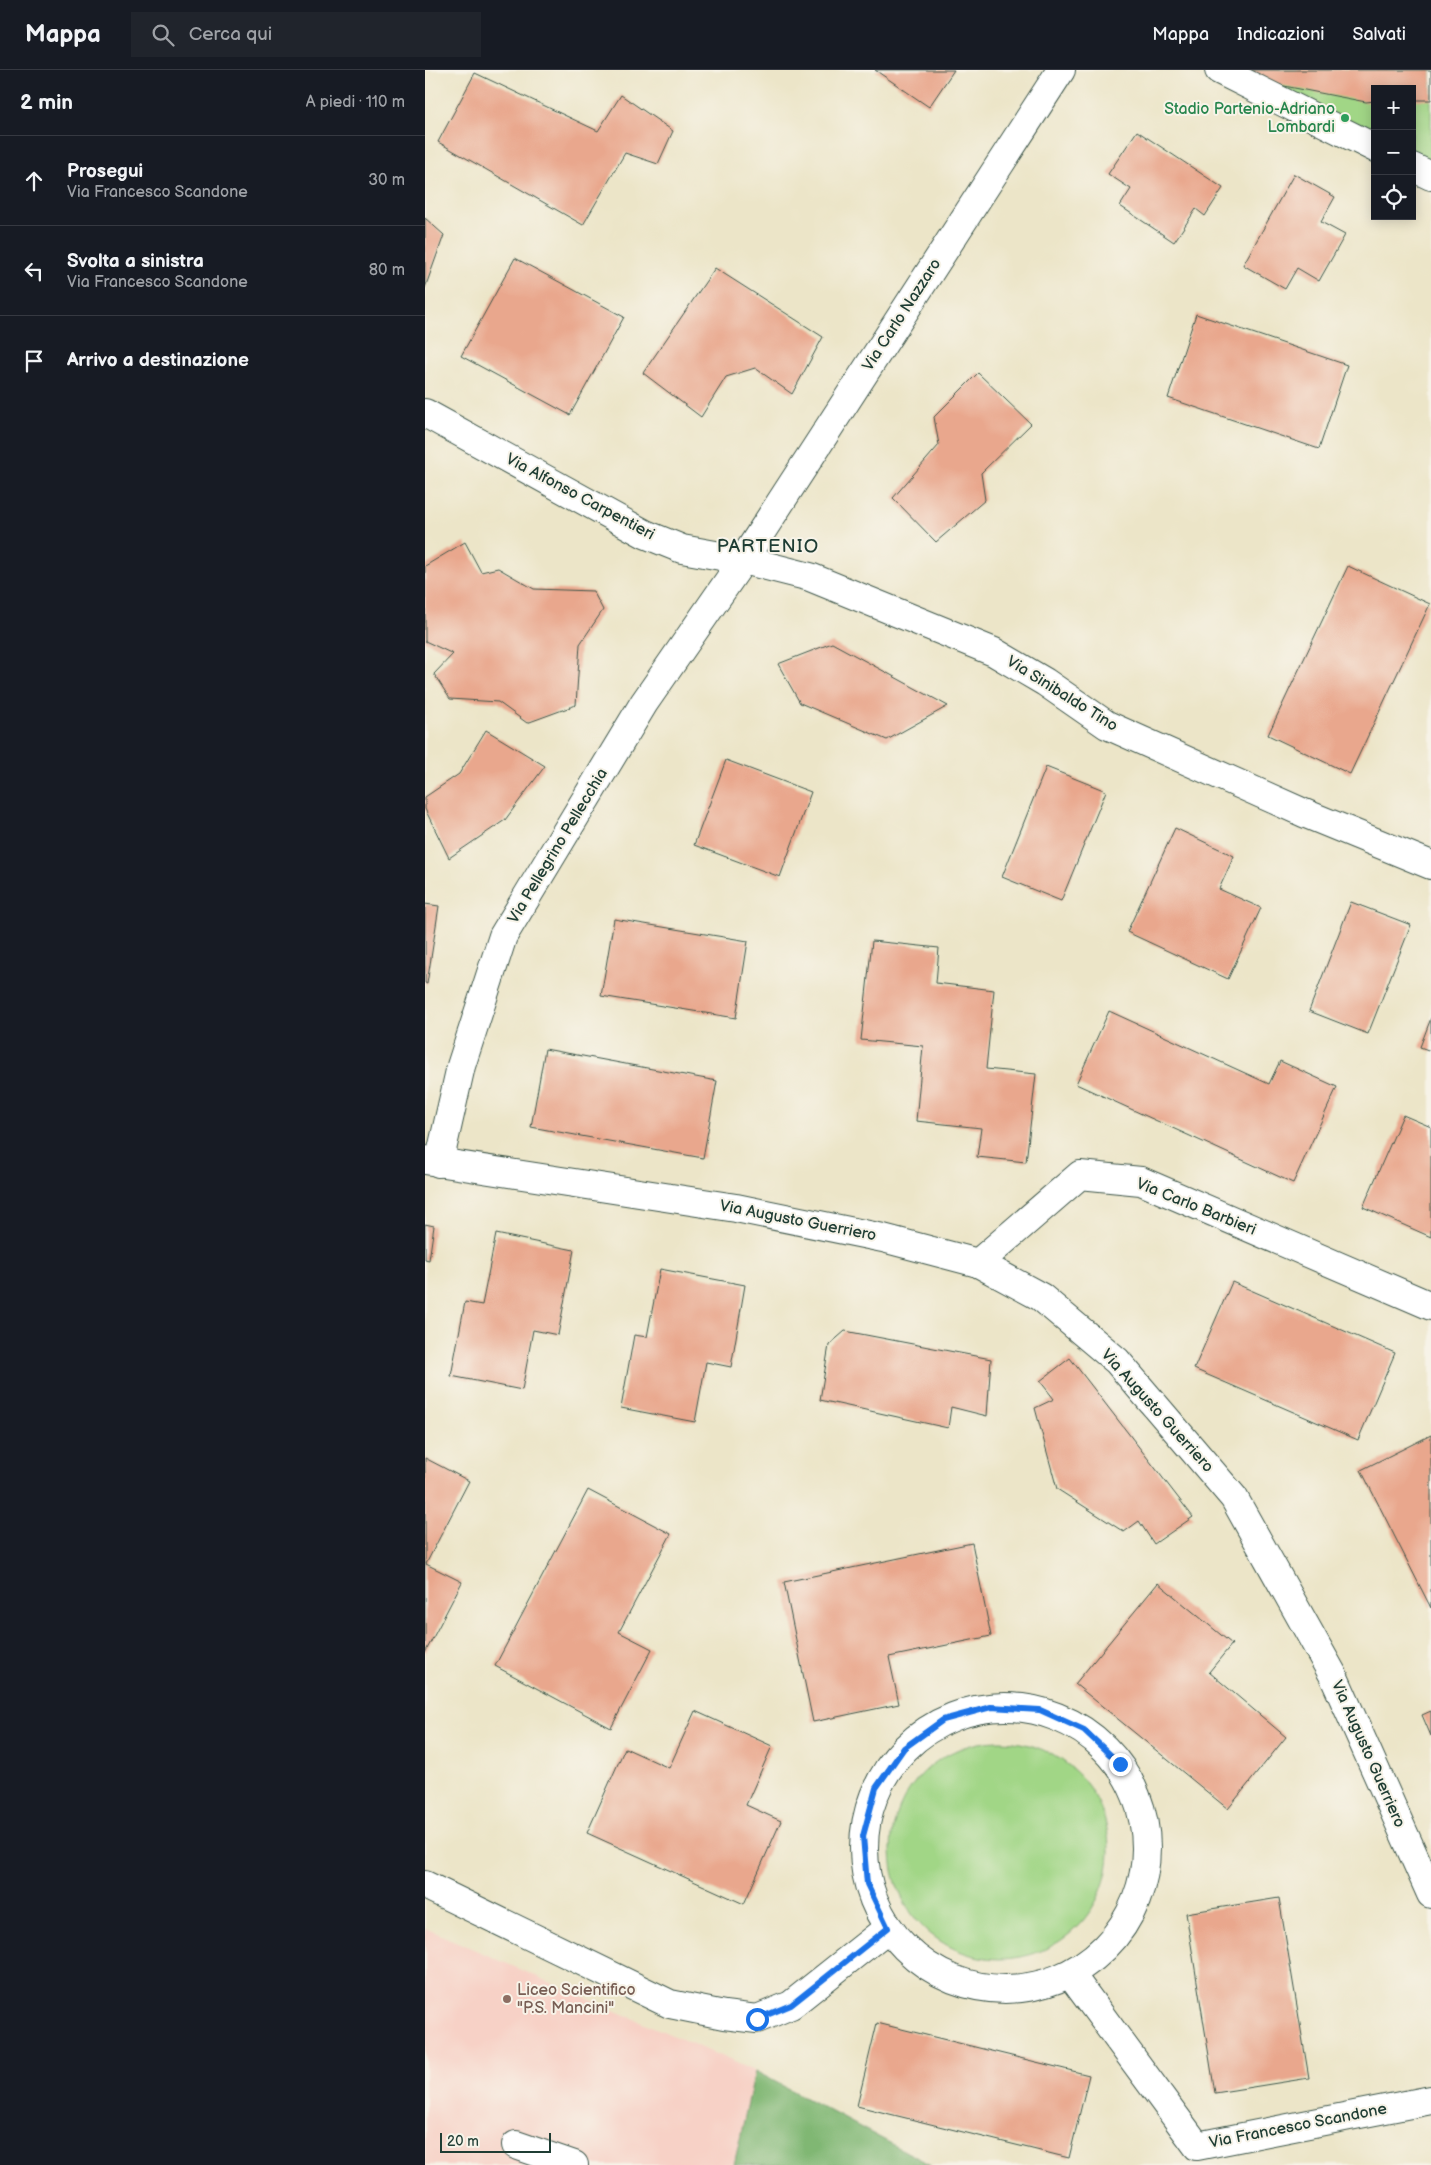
<!DOCTYPE html>
<html lang="it">
<meta charset="utf-8">
<style>
:root{--surface:#171b24;--page:#20242c;--text:#f1f3f6;--muted:#9ea1a6;--line:#363941}
body{margin:0;font-family:"Balsamiq Sans",sans-serif;background:var(--page);color:var(--text)}
.controls{position:absolute;right:15px;top:15px;display:grid;overflow:hidden;border-radius:0px;box-shadow:0 2px 12px #0003}
.controls button{width:45px;height:45px;display:grid;place-items:center;padding:0;border:0;border-bottom:1px solid var(--line);background:var(--surface);color:var(--text);font:25px sans-serif}
.scale{position:absolute;left:15px;bottom:12px;width:111px;box-sizing:border-box;padding-left:5px;border:2px solid #1f3d34;border-top:0;font-size:14px;line-height:18px;white-space:nowrap;color:#1f3d34;-webkit-text-stroke:4px #f7f3e8;paint-order:stroke}
.stop{position:absolute;width:15px;height:15px;margin:-11px;border:4px solid #1a73e8;border-radius:50%;background:#fff}
.stop.end{background:#1a73e8;border-color:#fff;box-shadow:0 1px 5px #0008}
.list{margin:0;padding:0;list-style:none}
h2{display:flex;justify-content:space-between;align-items:center;height:65px;margin:0;padding:0 20px;font-size:21px}
h2 small{font-size:16px;font-weight:400;color:var(--muted)}
.list li{display:grid;grid-template-columns:32px 1fr auto;gap:15px;align-items:center;box-sizing:border-box;height:90px;padding:0 20px;border-top:1px solid var(--line)}
.list b{display:block;font-size:19px;white-space:nowrap}
.list p{margin:0;font-size:16px;white-space:nowrap;color:var(--muted)}
.list em{font-size:16px;font-style:normal;color:var(--muted)}
.icon{flex:none;width:28px;height:28px;fill:none;stroke:currentColor;stroke-width:2;stroke-linecap:round;stroke-linejoin:round}
.map{position:relative;flex:none;width:1006px;height:2095px;overflow:hidden}
header{display:flex;align-items:center;gap:30px;box-sizing:border-box;height:70px;padding:0 25px;background:var(--surface);border-bottom:1px solid var(--line)}
header strong{font-size:24px}
nav{display:flex;gap:28px;margin-inline-start:auto;font-size:18px}
.search{width:350px;height:45px;background:var(--page);display:flex;align-items:center;gap:12px;box-sizing:border-box;padding:0 18px;border-radius:0px;color:var(--muted);font-size:19px}
main{display:flex}
aside{flex:1;background:var(--surface)}
.map>svg:first-child{display:block}
.built{fill:#f7d1c6}
.green{fill:#a1d686;stroke:#608a5d}
.forest{fill:#80b773;stroke:#507a54}
.building{fill:#e9a78d}
.lines{fill:none;stroke-linecap:round;stroke-linejoin:round}
.minor-casing{stroke:#3e564a;stroke-width:30}
.minor{stroke:#fff;stroke-width:28}
.route{stroke:#1a73e8;stroke-width:6}
.leisure-dot{fill:#2e9e5b;stroke:#f7f3e8;stroke-width:2}
.education-dot{fill:#8d6e63;stroke:#f7f3e8;stroke-width:2}
.labels{text-anchor:middle;dominant-baseline:central;stroke-width:4;stroke-linejoin:round;paint-order:stroke}
.leisure-label{font-size:16px;fill:#27864d;stroke:#f7f3e8;text-anchor:end}
.street-label{font-size:16px;fill:#1f3d34;stroke:#f7f3e8}
.education-label{font-size:16px;fill:#785e54;stroke:#f7f3e8;text-anchor:start}
.quarter-label{font-size:19px;letter-spacing:1px;fill:#1f3d34;stroke:#f7f3e8}
</style>
<header>
<strong>Mappa</strong>
<div class="search"><svg class="icon" aria-label="search" viewBox="0 0 24 24"><circle cx="10" cy="10" r="6"/><path d="M15 15l6 6"/></svg>Cerca qui</div>
<nav><a>Mappa</a><a>Indicazioni</a><a>Salvati</a></nav>
</header>
<main>
<aside>
<h2>2 min<small>A piedi · 110 m</small></h2>
<ul class="list">
<li><svg class="icon" aria-label="ahead" viewBox="0 0 24 24"><path d="M12 20V5M6 11l6-6 6 6"/></svg><div><b>Prosegui</b><p>Via Francesco Scandone</p></div><em>30 m</em></li>
<li><svg class="icon" aria-label="left" viewBox="0 0 24 24"><path d="M17 20v-9H6M10 6l-5 5 5 5"/></svg><div><b>Svolta a sinistra</b><p>Via Francesco Scandone</p></div><em>80 m</em></li>
<li><svg class="icon" aria-label="arrive" viewBox="0 0 24 24"><path d="M6 21V4h12l-3 4 3 4H6"/></svg><div><b>Arrivo a destinazione</b></div></li>
</ul>
</aside>
<div class="map">
<svg width="1006" height="2095" viewBox="0 0 1006 2095">
<rect width="100%" height="100%" fill="#f7f3e8"/>
<filter id="ink" filterUnits="userSpaceOnUse"><feTurbulence type="fractalNoise" baseFrequency=".02" numOctaves="2"/><feDisplacementMap in="SourceGraphic" scale="10" xChannelSelector="R" yChannelSelector="G"/><feConvolveMatrix kernelMatrix="1 2 1 2 8 2 1 2 1" color-interpolation-filters="sRGB"/></filter>
<filter id="wash" filterUnits="userSpaceOnUse"><feTurbulence type="fractalNoise" baseFrequency=".0096" numOctaves="4" result="noise"/><feDisplacementMap in="SourceGraphic" scale="20" xChannelSelector="R" yChannelSelector="G"/><feGaussianBlur stdDeviation="1.12" result="paint"/><feColorMatrix in="noise" values="0 0 0 0 0 0 0 0 0 0 0 0 0 0 0 0 0 1.4 0 .05"/><feComposite in="paint" operator="in"/></filter>
<g filter="url(#wash)">
<rect width="100%" height="100%" fill="#ece5c8"/>
<polygon class="built" points="0,1858 330,2001 309,2095 0,2095"/>
<g class="green">
<polygon points="795,0 1006,0 1006,106 987,97 987,19 950,19 950,78"/>
<circle cx="575" cy="1780" r="109"/>
</g>
<polygon class="forest" points="330,2001 506,2095 309,2095"/>
<g id="blocks">
<g class="building">
<polygon points="450,0 529,0 504,37"/>
<polygon points="810,0 1006,0 1006,30 987,30 987,19 950,19 950,31 941,32 849,14"/>
<polygon points="50,3 173,61 196,25 248,61 233,94 200,83 158,155 13,72"/>
<polygon points="712,61 798,118 780,146 771,139 749,172 695,136 706,119 683,104"/>
<polygon points="869,104 910,127 896,152 920,165 894,211 872,198 860,219 818,195"/>
<polygon points="0,148 19,165 0,218"/>
<polygon points="90,188 199,247 145,345 36,286"/>
<polygon points="290,198 398,267 367,324 330,298 301,307 276,347 218,303"/>
<polygon points="771,244 922,295 894,379 743,328"/>
<polygon points="553,303 606,354 556,403 560,430 511,472 468,428 514,375 509,347"/>
<polygon points="40,472 56,502 73,498 109,519 168,521 178,540 155,574 151,635 102,653 73,632 25,629 9,604 28,584 0,571 0,496"/>
<polygon points="923,496 1005,534 925,704 843,665"/>
<polygon points="407,573 523,636 462,670 375,633 353,594"/>
<polygon points="61,660 120,696 80,750 24,788 0,739 0,727 34,704"/>
<polygon points="301,690 386,722 355,807 269,775"/>
<polygon points="621,697 681,721 636,831 577,807"/>
<polygon points="750,758 809,786 794,819 836,838 803,909 702,862"/>
<polygon points="926,832 986,855 943,964 884,941"/>
<polygon points="0,834 14,836 2,914 0,913"/>
<polygon points="189,849 323,871 311,948 176,926"/>
<polygon points="447,871 514,878 511,913 569,920 561,999 611,1004 601,1092 552,1087 556,1058 491,1051 498,976 436,970"/>
<polygon points="684,941 844,1014 855,991 912,1017 868,1113 651,1014"/>
<polygon points="1006,948 1006,981 995,977"/>
<polygon points="120,979 292,1011 278,1088 106,1057"/>
<polygon points="978,1045 1006,1057 1006,1167 938,1137"/>
<polygon points="0,1154 9,1156 4,1190 0,1189"/>
<polygon points="71,1164 149,1180 133,1265 108,1260 97,1320 26,1306 40,1232 57,1235"/>
<polygon points="235,1199 320,1215 306,1297 281,1292 270,1352 196,1338 209,1265 222,1267"/>
<polygon points="807,1212 970,1283 933,1370 769,1299"/>
<polygon points="420,1261 566,1289 562,1346 526,1337 523,1358 395,1330 404,1275"/>
<polygon points="645,1288 768,1447 729,1474 714,1451 699,1462 632,1419 610,1338 629,1329 615,1311"/>
<polygon points="1006,1365 1006,1538 936,1400"/>
<polygon points="0,1388 44,1411 1,1494 37,1512 0,1583"/>
<polygon points="163,1420 246,1464 194,1562 227,1579 186,1658 70,1596"/>
<polygon points="547,1473 566,1566 464,1587 474,1634 388,1652 359,1512"/>
<polygon points="733,1513 807,1574 784,1602 861,1667 803,1739 650,1614"/>
<polygon points="270,1641 347,1676 321,1735 356,1751 319,1834 162,1763 200,1678 244,1698"/>
<polygon points="1006,1641 1006,1666 997,1645"/>
<polygon points="854,1828 884,2008 790,2023 761,1843"/>
<polygon points="452,1953 664,2005 644,2088 432,2036"/>
</g>
</g>
</g>
<g filter="url(#ink)">
<use href="#blocks" fill-opacity="0" stroke="#3e564a" stroke-width="1"/>
<g class="lines">
<g class="minor-casing">
<g id="minor">
<polyline points="794,0 950,78"/>
<polyline points="987,97 1006,106"/>
<polyline points="0,343 220,464 257,479 318,490 385,507 569,582 620,612 682,655 879,743 1006,795"/>
<polyline points="0,1090 311,1138 458,1168 553,1193 616,1227 692,1291 809,1428 908,1605 1006,1824"/>
<polyline points="14,1093 36,996 78,866 219,633 318,490 636,0"/>
<polyline points="553,1193 655,1105 716,1111 1006,1236"/>
<circle cx="580" cy="1778" r="141"/>
<polyline points="0,1815 245,1934 299,1945 332,1949 366,1935 463,1858"/>
<polyline points="646,1905 772,2076 1006,2030"/>
<polyline points="91,2075 149,2095"/>
</g>
</g>
<use href="#minor" class="minor"/>
</g>
</g>
<g class="lines" filter="url(#ink)">
<polyline class="route" points="332,1949 366,1935 463,1858 442,1814 438,1766 451,1718 479,1678 518,1650 566,1637 615,1640 659,1660 695,1694"/>
</g>
<circle class="leisure-dot" cx="920" cy="48" r="5"/>
<circle class="education-dot" cx="82" cy="1929" r="5"/>
<g class="labels">
<g class="leisure-label">
<text x="910" y="39">Stadio Partenio-Adriano<tspan x="910" dy="18">Lombardi</tspan></text>
</g>
<g class="street-label">
<text transform="translate(477 245) rotate(-57)">Via Carlo Nazzaro</text>
<text transform="translate(155 427) rotate(28)">Via Alfonso Carpentieri</text>
<text transform="translate(637 624) rotate(32)">Via Sinibaldo Tino</text>
<text transform="translate(133 776) rotate(-59)">Via Pellegrino Pellecchia</text>
<text transform="translate(771 1137) rotate(22)">Via Carlo Barbieri</text>
<text transform="translate(373 1151) rotate(11)">Via Augusto Guerriero</text>
<text transform="translate(732 1341) rotate(48)">Via Augusto Guerriero</text>
<text transform="translate(943 1684) rotate(66)">Via Augusto Guerriero</text>
<text transform="translate(873 2056) rotate(-11)">Via Francesco Scandone</text>
</g>
<g class="education-label">
<text x="92" y="1920">Liceo Scientifico<tspan x="92" dy="18">"P.S. Mancini"</tspan></text>
</g>
<g class="quarter-label">
<text x="343" y="476">PARTENIO</text>
</g>
</g>
</svg>
<div class="controls">
<button>+</button>
<button>−</button>
<button><svg class="icon" aria-label="locate" viewBox="0 0 24 24"><circle cx="12" cy="12" r="6"/><path d="M12 2v4M12 18v4M2 12h4M18 12h4"/></svg></button>
</div>
<div class="scale">20 m</div>
<div class="stop" style="left:332px;top:1949px"></div>
<div class="stop end" style="left:695px;top:1694px"></div>
</div>
</main>
